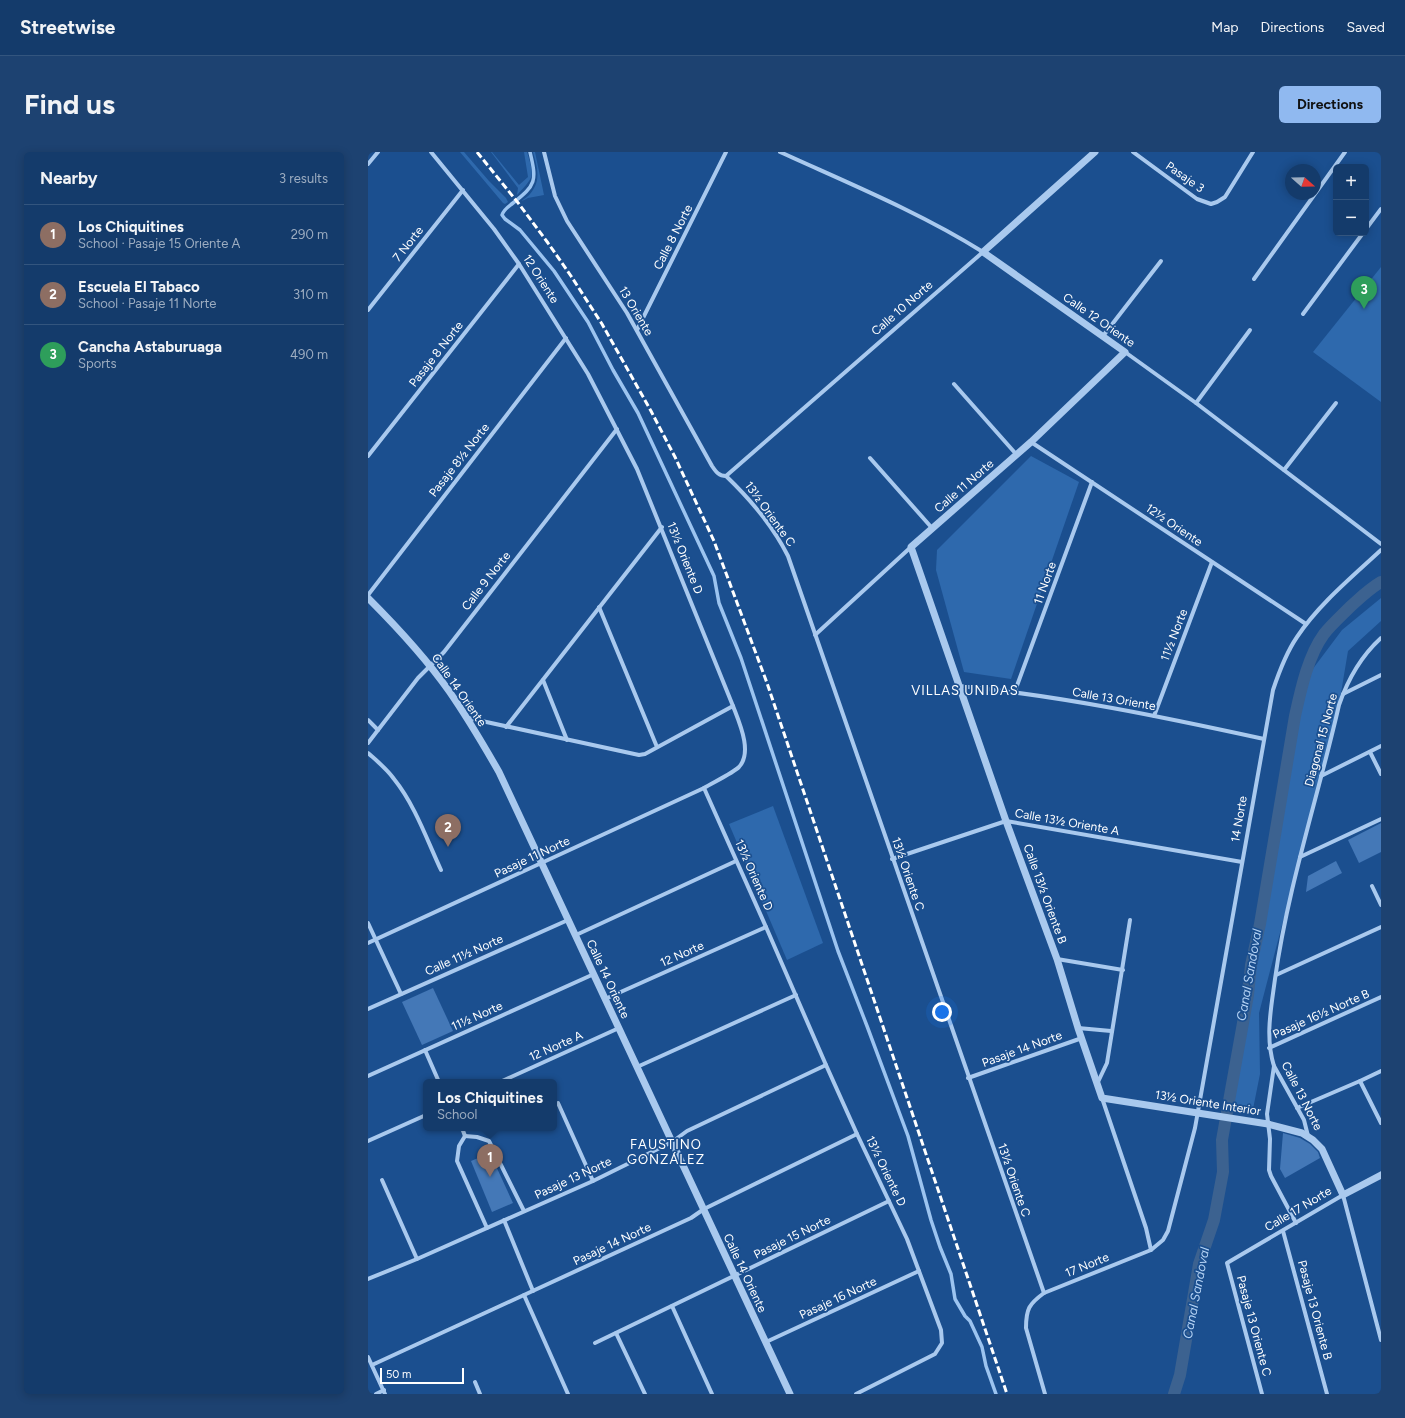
<!DOCTYPE html>
<meta charset="utf-8">
<style>
:root{--surface:#143b6b;--page:#1d4271;--text:#f1f3f6;--muted:#9dadc1;--line:#33557e;--accent:#90b9f0}
body{margin:0;font-family:Figtree,sans-serif;background:var(--page);color:var(--text)}
.controls{position:absolute;right:12px;top:12px;display:grid;overflow:hidden;border-radius:6px;box-shadow:0 2px 10px #0003}
.controls button{width:36px;height:36px;display:grid;place-items:center;padding:0;border:0;border-bottom:1px solid var(--line);background:var(--surface);color:var(--text);font:20px sans-serif}
.compass{position:absolute;left:917px;top:12px;width:36px;height:36px;border-radius:50%;background:var(--surface);box-shadow:0 2px 10px #0003;rotate:110deg}
.scale{position:absolute;left:12px;bottom:10px;width:84px;box-sizing:border-box;padding-left:4px;border:2px solid #fff;border-top:0;font-size:11px;line-height:14px;white-space:nowrap;color:#fff;-webkit-text-stroke:3px #1b4f8f;paint-order:stroke}
.you{position:absolute;left:574px;top:860px;width:14px;height:14px;margin:-10px;border:3px solid #fff;border-radius:50%;background:#1a73e8;box-shadow:0 0 0 6px #1a73e833}
.badge{display:grid;place-items:center;width:26px;height:26px;border-radius:50%;background:var(--accent);color:#fff;font-size:13px;font-weight:700}
.pin{position:absolute;translate:-50% -33px;filter:drop-shadow(0 1px 2px #0008)}
.pin::after{content:'';position:absolute;top:21px;width:14px;height:12px;background:inherit;clip-path:polygon(0 0,100% 0,50% 100%)}
.popup{position:absolute;left:55px;top:927px;width:134px;height:52px;box-sizing:border-box;display:grid;place-content:center;border-radius:6px;background:var(--surface);filter:drop-shadow(0 1px 3px #0005);font-size:13px;white-space:nowrap;color:var(--muted)}
.popup b{font-size:15px;color:var(--text)}
.popup::after{content:'';position:absolute;left:50%;top:100%;margin-left:-8px;border:8px solid transparent;border-top-color:var(--surface)}
.list{margin:0;padding:0;list-style:none}
h2{display:flex;justify-content:space-between;align-items:center;height:52px;margin:0;padding:0 16px;font-size:17px}
h2 small{font-size:13px;font-weight:400;color:var(--muted)}
.list li{display:grid;grid-template-columns:26px 1fr auto;gap:12px;align-items:center;box-sizing:border-box;height:60px;padding:0 16px;border-top:1px solid var(--line)}
.list b{display:block;font-size:15px;white-space:nowrap}
.list p{margin:0;font-size:13px;white-space:nowrap;color:var(--muted)}
.list em{font-size:13px;font-style:normal;color:var(--muted)}
.map{position:relative;flex:none;width:1013px;height:1242px;overflow:hidden;border-radius:6px}
header{display:flex;align-items:center;gap:24px;box-sizing:border-box;height:56px;padding:0 20px;background:var(--surface);border-bottom:1px solid var(--line)}
header strong{font-size:19px}
nav{display:flex;gap:22px;margin-inline-start:auto;font-size:14px}
.intro{display:flex;align-items:center;justify-content:space-between;box-sizing:border-box;height:96px;padding:0 24px}
h1{margin:0;font-size:28px}
.button{padding:10px 18px;border-radius:6px;background:var(--accent);color:#111;font-size:14px;font-weight:700}
main{display:flex;gap:24px;padding:0 24px}
aside{flex:1;background:var(--surface);border-radius:6px;box-shadow:0 2px 10px #0003}
.map>svg:first-child{display:block}
.green{fill:#2e69ad}
.lines{fill:none;stroke-linecap:round;stroke-linejoin:round}
.stream{stroke:#9cc4f0;stroke-width:3.5}
.canal{stroke:#3c6290;stroke-width:12}
.building{fill:#4478b7}
.minor{stroke:#a9c9ee;stroke-width:4}
.tertiary{stroke:#a9c9ee;stroke-width:7}
.rail{stroke:#fff;stroke-width:3;stroke-dasharray:7 3;stroke-linecap:butt}
.labels{text-anchor:middle;dominant-baseline:central;stroke-width:3.5;stroke-linejoin:round;paint-order:stroke}
.street-label{font-size:12px;fill:#fff;stroke:#1b4f8f}
.neighbourhood-label{font-size:13px;letter-spacing:1px;fill:#fff;stroke:#1b4f8f}
.water-label{font-size:13px;font-style:italic;fill:#b5d3f5;stroke:#1b4f8f}
</style>
<header>
<strong>Streetwise</strong>
<nav><a>Map</a><a>Directions</a><a>Saved</a></nav>
</header>
<div class="intro"><h1>Find us</h1><a class="button">Directions</a></div>
<main>
<aside>
<h2>Nearby<small>3 results</small></h2>
<ul class="list">
<li><span class="badge" style="background:#8d6e63">1</span><div><b>Los Chiquitines</b><p>School · Pasaje 15 Oriente A</p></div><em>290 m</em></li>
<li><span class="badge" style="background:#8d6e63">2</span><div><b>Escuela El Tabaco</b><p>School · Pasaje 11 Norte</p></div><em>310 m</em></li>
<li><span class="badge" style="background:#2e9e5b">3</span><div><b>Cancha Astaburuaga</b><p>Sports</p></div><em>490 m</em></li>
</ul>
</aside>
<div class="map">
<svg width="1013" height="1242" viewBox="0 0 1013 1242">
<rect width="100%" height="100%" fill="#1b4f8f"/>
<g class="green">
<polygon points="92,0 96,0 121,29 138,46 140,50 137,52 135,51"/>
<path d="M123 0H124L151 33 160 25 156 0H159C167 26 166 24 149 43L150 36Z"/>
<path d="M165 0H167L176 43 160 46 154 49C155 47 160 45 162 42 174 28 169 16 165 0Z"/>
<polygon points="1013,115 1013,250 945,200"/>
<polygon points="663,304 711,330 643,527 596,520 568,418 569,398"/>
<polygon points="1013,446 1013,469 980,499 970,559 891,861 892,922 884,962 860,957 935,530 974,478"/>
<polygon points="405,654 455,791 419,808 361,672"/>
</g>
<g class="lines">
<path class="stream" d="M162 0C169 29 168 33 145 51 140 55 136 57 134 63L137 67 152 78 186 119 220 170 245 218 270 261 346 424 351 451 373 506 470 799 499 874 540 984 563 1068 572 1095 583 1122 587 1147 597 1164 602 1169 614 1195 618 1214 628 1242"/>
<path class="canal" d="M806 1242 812 1223 831 1112 846 1068 855 1020 854 988 880 843 883 813 892 772 927 564C933 537 940 504 956 482 963 473 973 464 982 455 992 446 1001 437 1013 430"/>
</g>
<g class="building">
<polygon points="1013,671 1013,700 991,711 980,688"/>
<polygon points="968,709 974,721 938,740 940,724"/>
<polygon points="65,836 85,879 54,893 34,850"/>
<polygon points="915,981 932,986 942,992 950,1000 952,1006 917,1026 912,1017"/>
<polygon points="122,1001 145,1051 124,1060 103,1009"/>
</g>
<g class="lines">
<g class="minor">
<path d="M63 0 126 77 151 112 220 222 269 317 365 554C371 570 385 600 371 615 365 621 344 631 336 636L398 775 458 913 489 982 539 1087 573 1178 574 1191 567 1202 488 1242"/>
<path d="M176 0 187 44 199 69 259 161 344 314C348 320 351 324 358 324L615 100C551 60 480 31 412 0"/>
<polyline points="765,0 829,47 843,52 849,50 857,45 885,0"/>
<polyline points="0,12 10,0"/>
<polyline points="998,77 1013,57"/>
<polyline points="886,127 977,0"/>
<polyline points="0,158 95,38"/>
<polyline points="935,162 995,81"/>
<polyline points="269,178 358,0"/>
<polyline points="735,184 793,109"/>
<polyline points="757,200 828,251 1013,392"/>
<polyline points="586,232 648,302"/>
<polyline points="828,251 882,178"/>
<polyline points="663,290 938,472"/>
<polyline points="0,304 151,112"/>
<polyline points="502,306 564,376"/>
<polyline points="916,318 968,251"/>
<path d="M358 324C382 347 405 374 420 404L676 1141"/>
<polyline points="0,443 198,186"/>
<polyline points="231,455 289,595"/>
<polyline points="447,483 543,395"/>
<polyline points="175,528 199,588"/>
<path d="M591 534C694 544 795 565 896 587"/>
<polyline points="647,539 724,330"/>
<polyline points="975,542 1013,523"/>
<polyline points="786,564 844,410"/>
<polyline points="100,566 271,603 277,602 365,554"/>
<polyline points="0,568 10,578"/>
<polyline points="138,575 294,375"/>
<polyline points="0,591 50,526 76,500 249,277"/>
<polyline points="1002,600 1013,622"/>
<path d="M0 601C9 609 19 617 26 627 47 653 59 688 73 718"/>
<polyline points="953,624 1013,594"/>
<polyline points="932,705 1013,667"/>
<polyline points="524,707 638,669 874,710"/>
<polyline points="1004,734 1013,753"/>
<polyline points="0,771 33,842"/>
<polyline points="208,783 368,709"/>
<polyline points="0,791 336,636"/>
<polyline points="689,807 755,818"/>
<polyline points="908,823 1013,775"/>
<polyline points="237,847 398,775"/>
<polyline points="0,857 200,768"/>
<polyline points="710,876 743,879"/>
<polyline points="901,896 1013,845"/>
<polyline points="57,898 71,930"/>
<polyline points="906,914 899,962 902,987 901,1018 903,1024 928,1071"/>
<polyline points="269,915 428,843"/>
<polyline points="0,924 226,822"/>
<polyline points="600,926 714,886"/>
<polyline points="992,929 1013,971"/>
<polyline points="132,930 251,876"/>
<polyline points="729,932 739,911 762,768"/>
<polyline points="734,946 778,1076 783,1098"/>
<polyline points="190,951 225,1029"/>
<polyline points="929,956 992,929 1013,919"/>
<polyline points="94,976 97,984"/>
<polyline points="97,984 109,985 121,989 156,1059"/>
<polyline points="97,984 91,994 89,1009 119,1076"/>
<path d="M940 984 936 968 906 914C897 885 903 857 907 827 920 734 950 645 971 553 980 527 992 505 1013 486"/>
<polyline points="0,989 58,963"/>
<polyline points="14,1028 49,1107"/>
<polyline points="136,1068 165,1139"/>
<polyline points="915,1079 959,1242"/>
<polyline points="0,1127 49,1107 225,1029 304,990 319,979 458,913"/>
<polyline points="156,1143 200,1242"/>
<polyline points="304,1154 344,1242"/>
<polyline points="248,1181 277,1242"/>
<polyline points="398,1190 551,1119"/>
<polyline points="227,1191 521,1049"/>
<polyline points="0,1205 17,1242"/>
<polyline points="4,1213 323,1066 336,1057 489,982"/>
<polyline points="107,1230 112,1242"/>
<polyline points="8,1242 16,1238"/>
<path d="M677 1242 658 1176C658 1157 661 1152 676 1141L783 1098 795 1088 800 1079 827 976 905 538C911 520 918 501 929 485 951 452 984 425 1013 398"/>
<polyline points="894,1242 859,1111 975,1043 1013,1188"/>
</g>
<g class="tertiary">
<polyline points="727,0 615,100 757,200 663,290 543,395 638,669 689,807 710,876 734,946 900,972 934,981 945,988 954,997 975,1043 1013,1023"/>
<path d="M0 446C29 475 57 505 81 539 99 565 115 592 131 620L422 1242"/>
</g>
<polyline class="rail" points="109,0 151,52 180,91 203,124 234,172 283,259 307,305 346,389 399,531 639,1242"/>
</g>
<g class="labels">
<g class="street-label">
<text transform="translate(817 25) rotate(35)">Pasaje 3</text>
<text transform="translate(305 85) rotate(-63)">Calle 8 Norte</text>
<text transform="translate(40 92) rotate(-52)">7 Norte</text>
<text transform="translate(173 127) rotate(57)">12 Oriente</text>
<text transform="translate(534 156) rotate(-41)">Calle 10 Norte</text>
<text transform="translate(268 159) rotate(59)">13 Oriente</text>
<text transform="translate(731 168) rotate(35)">Calle 12 Oriente</text>
<text transform="translate(68 202) rotate(-52)">Pasaje 8 Norte</text>
<text transform="translate(91 308) rotate(-52)">Pasaje 8½ Norte</text>
<text transform="translate(596 334) rotate(-41)">Calle 11 Norte</text>
<text transform="translate(402 362) rotate(54)">13½ Oriente C</text>
<text transform="translate(806 373) rotate(34)">12½ Oriente</text>
<text transform="translate(317 406) rotate(68)">13½ Oriente D</text>
<text transform="translate(118 429) rotate(-52)">Calle 9 Norte</text>
<text transform="translate(677 431) rotate(-70)">11 Norte</text>
<text transform="translate(806 483) rotate(-69)">11½ Norte</text>
<text transform="translate(91 538) rotate(55)">Calle 14 Oriente</text>
<text transform="translate(746 547) rotate(10)">Calle 13 Oriente</text>
<text transform="translate(953 588) rotate(-75)">Diagonal 15 Norte</text>
<text transform="translate(871 667) rotate(-80)">14 Norte</text>
<text transform="translate(699 670) rotate(10)">Calle 13½ Oriente A</text>
<text transform="translate(164 705) rotate(-25)">Pasaje 11 Norte</text>
<text transform="translate(540 722) rotate(71)">13½ Oriente C</text>
<text transform="translate(386 723) rotate(66)">13½ Oriente D</text>
<text transform="translate(677 742) rotate(70)">Calle 13½ Oriente B</text>
<text transform="translate(314 802) rotate(-24)">12 Norte</text>
<text transform="translate(96 803) rotate(-24)">Calle 11½ Norte</text>
<text transform="translate(240 827) rotate(65)">Calle 14 Oriente</text>
<text transform="translate(953 862) rotate(-24)">Pasaje 16½ Norte B</text>
<text transform="translate(109 864) rotate(-24)">11½ Norte</text>
<text transform="translate(188 894) rotate(-24)">12 Norte A</text>
<text transform="translate(654 897) rotate(-20)">Pasaje 14 Norte</text>
<text transform="translate(934 944) rotate(63)">Calle 13 Norte</text>
<text transform="translate(840 951) rotate(9)">13½ Oriente Interior</text>
<text transform="translate(518 1019) rotate(64)">13½ Oriente D</text>
<text transform="translate(205 1026) rotate(-25)">Pasaje 13 Norte</text>
<text transform="translate(646 1028) rotate(71)">13½ Oriente C</text>
<text transform="translate(930 1057) rotate(-31)">Calle 17 Norte</text>
<text transform="translate(424 1085) rotate(-26)">Pasaje 15 Norte</text>
<text transform="translate(244 1092) rotate(-25)">Pasaje 14 Norte</text>
<text transform="translate(719 1113) rotate(-22)">17 Norte</text>
<text transform="translate(377 1121) rotate(65)">Calle 14 Oriente</text>
<text transform="translate(470 1146) rotate(-25)">Pasaje 16 Norte</text>
<text transform="translate(947 1158) rotate(75)">Pasaje 13 Oriente B</text>
<text transform="translate(886 1174) rotate(75)">Pasaje 13 Oriente C</text>
</g>
<g class="neighbourhood-label">
<text x="597" y="538">VILLAS UNIDAS</text>
<text x="298" y="992">FAUSTINO<tspan x="298" dy="15">GONZÁLEZ</tspan></text>
</g>
<g class="water-label">
<text transform="translate(881 823) rotate(-80)">Canal Sandoval</text>
<text transform="translate(828 1141) rotate(-79)">Canal Sandoval</text>
</g>
</g>
</svg>
<div class="controls">
<button>+</button>
<button>−</button>
</div>
<svg class="compass" viewBox="-18 -18 36 36"><path d="M0-13l5 13h-10z" fill="#e53935"/><path d="M0 13l5-13h-10z" fill="#9dadc1"/></svg>
<div class="scale">50 m</div>
<div class="you"></div>
<div class="pin badge" style="left:122px;top:1025px;background:#8d6e63">1</div>
<div class="popup"><b>Los Chiquitines</b>School</div>
<div class="pin badge" style="left:80px;top:695px;background:#8d6e63">2</div>
<div class="pin badge" style="left:996px;top:157px;background:#2e9e5b">3</div>
</div>
</main>
